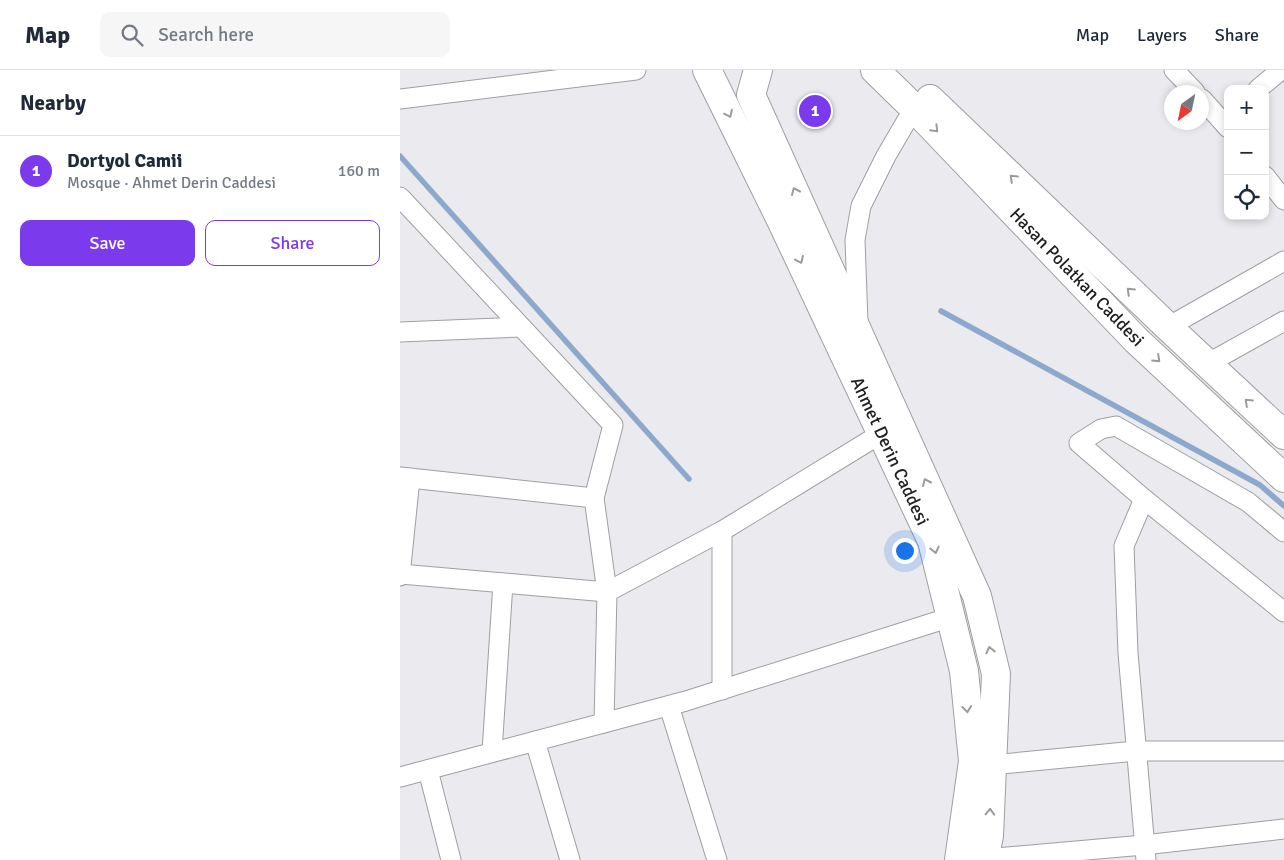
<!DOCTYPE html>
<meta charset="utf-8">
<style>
:root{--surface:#fff;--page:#f6f6f7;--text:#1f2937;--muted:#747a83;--line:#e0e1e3;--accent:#7c3aed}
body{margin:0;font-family:Signika,sans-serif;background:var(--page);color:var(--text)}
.controls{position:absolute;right:15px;top:15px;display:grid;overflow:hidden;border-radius:10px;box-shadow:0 2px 8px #0003}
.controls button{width:45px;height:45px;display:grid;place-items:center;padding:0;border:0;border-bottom:1px solid var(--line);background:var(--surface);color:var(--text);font:25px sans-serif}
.compass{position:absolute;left:764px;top:15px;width:45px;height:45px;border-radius:50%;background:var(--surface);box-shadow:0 2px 8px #0003;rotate:213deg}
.you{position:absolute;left:504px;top:480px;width:18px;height:18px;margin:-12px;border:4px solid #fff;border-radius:50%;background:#1a73e8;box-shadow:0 0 0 8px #1a73e833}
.badge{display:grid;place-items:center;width:32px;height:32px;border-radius:50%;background:var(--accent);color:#fff;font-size:16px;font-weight:700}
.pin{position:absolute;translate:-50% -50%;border:2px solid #fff;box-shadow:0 1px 5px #0006}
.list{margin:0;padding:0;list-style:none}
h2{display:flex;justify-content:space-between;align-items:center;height:65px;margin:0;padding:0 20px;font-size:21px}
h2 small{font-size:16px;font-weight:400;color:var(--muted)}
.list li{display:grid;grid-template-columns:32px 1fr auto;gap:15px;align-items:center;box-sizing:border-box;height:70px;padding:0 20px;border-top:1px solid var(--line)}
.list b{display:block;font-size:19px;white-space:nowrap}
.list p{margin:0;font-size:16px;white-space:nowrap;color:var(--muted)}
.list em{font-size:16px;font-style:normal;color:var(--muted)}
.actions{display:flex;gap:10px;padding:15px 20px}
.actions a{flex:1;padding:11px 0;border:1px solid var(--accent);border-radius:10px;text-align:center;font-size:18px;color:var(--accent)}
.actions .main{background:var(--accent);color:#fff}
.icon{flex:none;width:28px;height:28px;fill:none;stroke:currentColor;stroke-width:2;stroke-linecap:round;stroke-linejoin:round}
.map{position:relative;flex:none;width:884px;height:790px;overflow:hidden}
header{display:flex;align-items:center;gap:30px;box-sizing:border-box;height:70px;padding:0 25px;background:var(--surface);border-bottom:1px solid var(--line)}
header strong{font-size:24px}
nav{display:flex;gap:28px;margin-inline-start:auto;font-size:18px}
.search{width:350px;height:45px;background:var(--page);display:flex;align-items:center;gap:12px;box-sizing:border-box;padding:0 18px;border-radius:10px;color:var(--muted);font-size:19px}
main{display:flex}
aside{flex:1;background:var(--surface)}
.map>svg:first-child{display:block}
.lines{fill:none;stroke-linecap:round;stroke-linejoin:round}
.stream{stroke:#8da8cd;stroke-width:5.5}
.street-casing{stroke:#9f9fa2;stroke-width:21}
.secondary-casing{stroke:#9f9fa2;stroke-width:30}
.street{stroke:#fff;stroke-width:19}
.secondary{stroke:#fff;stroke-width:28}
.oneway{stroke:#9b9b9b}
.labels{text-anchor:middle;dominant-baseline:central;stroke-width:5;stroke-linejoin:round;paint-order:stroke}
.street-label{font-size:18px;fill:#202021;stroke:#fff}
</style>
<header>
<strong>Map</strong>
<div class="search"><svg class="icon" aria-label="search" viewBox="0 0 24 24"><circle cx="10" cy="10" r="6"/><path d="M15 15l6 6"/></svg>Search here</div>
<nav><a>Map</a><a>Layers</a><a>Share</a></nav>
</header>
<main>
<aside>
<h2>Nearby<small></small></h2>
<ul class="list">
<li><span class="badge">1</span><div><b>Dortyol Camii</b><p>Mosque · Ahmet Derin Caddesi</p></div><em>160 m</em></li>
</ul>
<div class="actions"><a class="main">Save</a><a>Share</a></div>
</aside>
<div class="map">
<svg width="884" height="790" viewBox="0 0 884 790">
<rect width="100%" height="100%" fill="#ebeaee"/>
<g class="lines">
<g class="stream">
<polyline points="0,86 289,409"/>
<polyline points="541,241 860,415 884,436"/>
</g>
<g class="street-casing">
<g id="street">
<polyline points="774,0 795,22"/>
<polyline points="858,19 881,0"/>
<polyline points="0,29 236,0"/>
<polyline points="802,29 828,58"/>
<polyline points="865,106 884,130"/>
<polyline points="0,127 213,355 194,428"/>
<polyline points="458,252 455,170 461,136 486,86 514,38"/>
<polyline points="768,257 884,191"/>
<polyline points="0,262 121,257"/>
<polyline points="807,294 884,251"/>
<polyline points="0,407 194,428 207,522 0,504"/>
<polyline points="744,429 724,476 728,583 746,790"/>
<polyline points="322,461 322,620"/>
<polyline points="884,462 848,432 716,356 701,359 679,373 744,429 884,542"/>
<polyline points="0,506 10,408"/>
<polyline points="269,636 317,790"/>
<polyline points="204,653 207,522 322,461 482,363"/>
<polyline points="135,671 170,790"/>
<polyline points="92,682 103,513"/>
<polyline points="592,695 736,681 884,681"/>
<polyline points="28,700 51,790"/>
<polyline points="0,707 286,631 551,547"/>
<polyline points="584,789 744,775 884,759"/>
</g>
</g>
<g class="secondary-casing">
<g id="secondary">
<polyline points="307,0 381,150 532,471 564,601 573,691 559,790"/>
<polyline points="358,0 351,25 577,526 596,604 589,766 584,790"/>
<polyline points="475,0 514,38 736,270 884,408"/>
<polyline points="530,29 768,257 884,365"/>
</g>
</g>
<use href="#street" class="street"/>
<use href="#secondary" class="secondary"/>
</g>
<defs><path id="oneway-chevron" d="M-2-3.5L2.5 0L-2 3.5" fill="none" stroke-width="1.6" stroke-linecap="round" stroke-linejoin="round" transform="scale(1.25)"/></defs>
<g class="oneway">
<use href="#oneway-chevron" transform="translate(329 44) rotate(64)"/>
<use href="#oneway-chevron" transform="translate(535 59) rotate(46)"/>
<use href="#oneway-chevron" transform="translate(613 108) rotate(-136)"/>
<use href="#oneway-chevron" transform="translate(395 121) rotate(-114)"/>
<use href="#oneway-chevron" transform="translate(400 190) rotate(65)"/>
<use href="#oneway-chevron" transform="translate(730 221) rotate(-136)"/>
<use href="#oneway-chevron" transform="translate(757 289) rotate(43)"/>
<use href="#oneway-chevron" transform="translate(848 332) rotate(-137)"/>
<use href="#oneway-chevron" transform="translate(526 412) rotate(-114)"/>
<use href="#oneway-chevron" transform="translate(535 480) rotate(77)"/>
<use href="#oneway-chevron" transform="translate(590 580) rotate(-103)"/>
<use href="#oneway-chevron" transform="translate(567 639) rotate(84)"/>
<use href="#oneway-chevron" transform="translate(590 742) rotate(-88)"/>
</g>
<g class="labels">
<g class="street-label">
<text transform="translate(677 207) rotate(46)">Hasan Polatkan Caddesi</text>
<text transform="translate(490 381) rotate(65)">Ahmet Derin Caddesi</text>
</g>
</g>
</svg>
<div class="controls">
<button>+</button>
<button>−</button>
<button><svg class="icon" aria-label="locate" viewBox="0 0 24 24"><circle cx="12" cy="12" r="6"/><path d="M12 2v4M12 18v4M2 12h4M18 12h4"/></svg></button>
</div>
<svg class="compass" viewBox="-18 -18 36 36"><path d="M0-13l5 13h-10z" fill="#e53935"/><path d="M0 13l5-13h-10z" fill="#747a83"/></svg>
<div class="you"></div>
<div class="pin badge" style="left:415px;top:41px">1</div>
</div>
</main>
